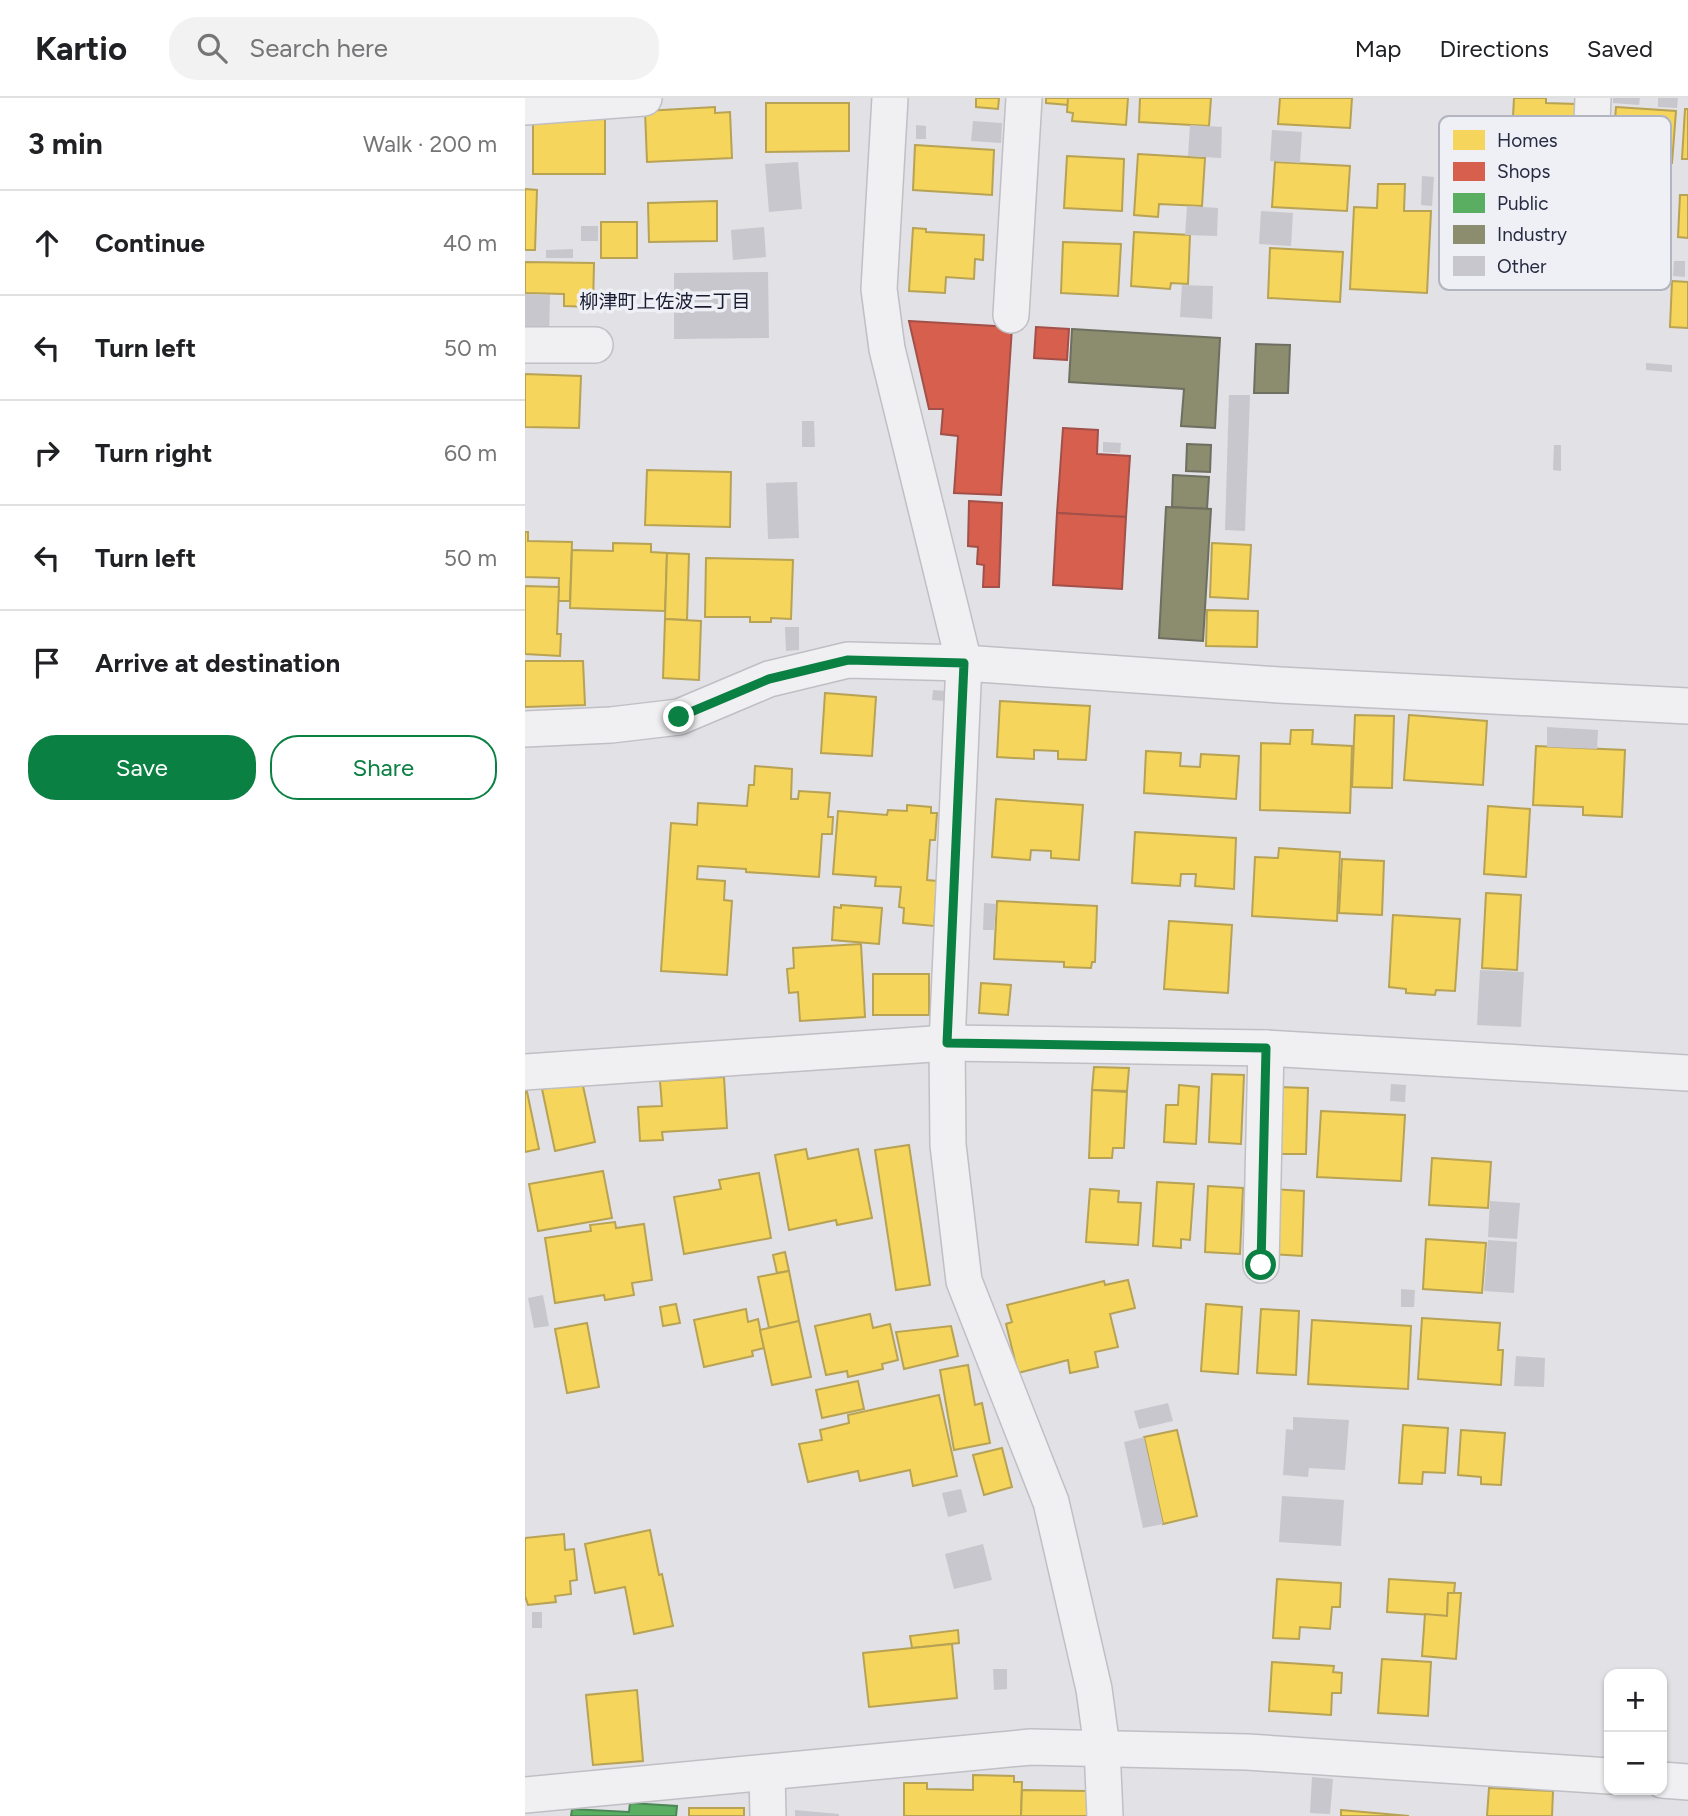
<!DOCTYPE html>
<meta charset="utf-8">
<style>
:root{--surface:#fff;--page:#f2f2f2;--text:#202124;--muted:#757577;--line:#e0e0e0;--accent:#0b8043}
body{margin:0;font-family:Figtree,"Noto Sans JP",sans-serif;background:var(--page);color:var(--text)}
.controls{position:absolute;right:21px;bottom:21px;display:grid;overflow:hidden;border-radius:14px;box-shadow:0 2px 5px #0004}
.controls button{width:63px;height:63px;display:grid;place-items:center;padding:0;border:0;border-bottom:2px solid var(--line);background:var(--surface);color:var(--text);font:35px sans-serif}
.stop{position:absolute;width:21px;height:21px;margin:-16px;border:5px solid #0b8043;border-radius:50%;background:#fff}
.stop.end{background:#0b8043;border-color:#fff;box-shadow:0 2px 7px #0008}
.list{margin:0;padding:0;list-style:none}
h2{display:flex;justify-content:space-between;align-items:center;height:91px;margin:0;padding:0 28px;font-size:30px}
h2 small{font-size:23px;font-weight:400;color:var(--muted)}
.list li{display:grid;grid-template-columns:46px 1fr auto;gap:21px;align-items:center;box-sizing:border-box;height:105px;padding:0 28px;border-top:2px solid var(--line)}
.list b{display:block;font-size:26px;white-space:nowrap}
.list em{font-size:23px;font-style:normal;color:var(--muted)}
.actions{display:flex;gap:14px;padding:21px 28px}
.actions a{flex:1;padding:16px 0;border:2px solid var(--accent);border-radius:28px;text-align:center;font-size:24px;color:var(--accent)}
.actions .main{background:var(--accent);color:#fff}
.icon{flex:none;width:38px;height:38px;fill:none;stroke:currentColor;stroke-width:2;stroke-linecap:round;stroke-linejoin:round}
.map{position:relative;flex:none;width:1163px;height:1718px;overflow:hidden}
header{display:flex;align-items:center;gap:42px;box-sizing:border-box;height:98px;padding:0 35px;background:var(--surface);border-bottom:2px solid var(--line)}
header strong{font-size:33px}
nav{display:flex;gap:38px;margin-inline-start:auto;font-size:24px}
.search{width:490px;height:63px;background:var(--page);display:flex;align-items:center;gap:18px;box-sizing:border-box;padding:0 24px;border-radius:28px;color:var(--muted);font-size:26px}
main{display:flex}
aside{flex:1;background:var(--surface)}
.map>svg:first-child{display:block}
.homes{fill:#f6d55c;stroke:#b8a254;stroke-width:2}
.shops{fill:#d6604d;stroke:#a25049;stroke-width:2}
.public{fill:#5aae61;stroke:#4b8757;stroke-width:2}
.industry{fill:#8c8c6e;stroke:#6e6f60;stroke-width:2}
.building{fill:#c7c7cd}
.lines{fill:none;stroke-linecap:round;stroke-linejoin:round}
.street-casing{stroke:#bfbfc4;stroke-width:38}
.street{stroke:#f0f0f3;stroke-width:35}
.route{stroke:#0b8043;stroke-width:9}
.labels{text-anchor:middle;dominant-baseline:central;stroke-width:7;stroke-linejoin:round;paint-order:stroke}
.neighbourhood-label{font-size:19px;fill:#191c31;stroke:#eef0f6}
.key{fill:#eef0f6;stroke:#b2b5c0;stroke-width:2}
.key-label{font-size:19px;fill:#272b41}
</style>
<header>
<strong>Kartio</strong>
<div class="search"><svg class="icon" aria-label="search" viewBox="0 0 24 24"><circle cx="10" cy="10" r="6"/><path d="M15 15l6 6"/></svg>Search here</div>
<nav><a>Map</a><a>Directions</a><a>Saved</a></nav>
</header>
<main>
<aside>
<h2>3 min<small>Walk · 200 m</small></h2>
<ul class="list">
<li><svg class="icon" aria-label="ahead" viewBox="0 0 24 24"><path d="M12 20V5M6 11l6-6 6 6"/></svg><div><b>Continue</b></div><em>40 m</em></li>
<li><svg class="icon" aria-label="left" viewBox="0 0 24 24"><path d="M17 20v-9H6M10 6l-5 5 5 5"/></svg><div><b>Turn left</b></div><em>50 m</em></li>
<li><svg class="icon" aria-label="right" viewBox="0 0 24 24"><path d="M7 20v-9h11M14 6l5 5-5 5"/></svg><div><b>Turn right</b></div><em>60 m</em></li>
<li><svg class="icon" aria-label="left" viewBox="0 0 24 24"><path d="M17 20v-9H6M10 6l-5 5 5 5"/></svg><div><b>Turn left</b></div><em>50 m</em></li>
<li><svg class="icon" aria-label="arrive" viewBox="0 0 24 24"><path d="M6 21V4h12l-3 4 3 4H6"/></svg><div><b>Arrive at destination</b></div></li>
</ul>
<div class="actions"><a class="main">Save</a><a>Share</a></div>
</aside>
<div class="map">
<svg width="1163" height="1718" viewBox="0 0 1163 1718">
<rect width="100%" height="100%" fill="#e1e1e6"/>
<g class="homes">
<polygon points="451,0 474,0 473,11 451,9"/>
<polygon points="521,0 543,0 543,7 521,5"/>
<polygon points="543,0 603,0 601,27 547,23 548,15 542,14"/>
<polygon points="615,0 686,0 684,28 614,24"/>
<polygon points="755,0 827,0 825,30 753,26"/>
<polygon points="989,0 1021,0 1021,5 1052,6 1050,60 986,56"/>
<polygon points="241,5 324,5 324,53 241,54"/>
<polygon points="190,9 190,15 205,14 207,60 122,64 120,13"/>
<polygon points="1091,9 1151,13 1147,65 1087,60"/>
<polygon points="1160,11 1163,11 1163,61 1157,61"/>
<rect x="8" y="20" width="72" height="56"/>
<polygon points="390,47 469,52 467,97 388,92"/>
<polygon points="613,56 680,60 677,108 634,106 633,119 609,117"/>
<polygon points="542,58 599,61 597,113 539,110"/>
<polygon points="750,64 825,68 822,113 747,109"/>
<polygon points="853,86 880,86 879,113 906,113 902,195 825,191 829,109 852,110"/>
<polygon points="0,91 12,92 10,152 0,152"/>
<polygon points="1155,97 1163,97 1163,140 1153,139"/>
<polygon points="192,103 192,143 124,144 123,105"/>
<rect x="76" y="124" width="36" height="36"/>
<polygon points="388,130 401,131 401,134 459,137 458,162 450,161 449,181 421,179 420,195 384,193"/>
<polygon points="609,134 665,137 663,186 646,185 645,191 606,188"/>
<polygon points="538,144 596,146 593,198 536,195"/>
<polygon points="745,150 818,154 815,204 743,200"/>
<polygon points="0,164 69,165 68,209 39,208 39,196 0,195"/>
<polygon points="1147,183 1163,184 1163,230 1145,229"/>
<polygon points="0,276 56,278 54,330 0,329"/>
<polygon points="122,372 206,374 205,429 120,427"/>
<polygon points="0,434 3,434 3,443 47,444 45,503 33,503 34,480 0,479"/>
<polygon points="88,445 126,446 126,454 142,455 140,513 45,510 47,452 88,453"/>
<polygon points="687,445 726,447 723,501 685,499"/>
<polygon points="142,455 164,456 162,522 140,521"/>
<polygon points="181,460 268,462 266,521 246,520 246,524 225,524 225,519 180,519"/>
<polygon points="0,488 34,489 32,536 36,536 35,558 0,556"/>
<polygon points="682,512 733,513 732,549 681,548"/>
<polygon points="140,521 176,523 174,582 138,580"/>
<polygon points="0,563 58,563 60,607 0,609"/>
<polygon points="300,595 351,599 347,658 296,655"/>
<polygon points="475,603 565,608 561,662 533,661 533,653 509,652 509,661 472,659"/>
<polygon points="830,617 869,618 867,690 827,689"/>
<polygon points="884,617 962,623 958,687 879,682"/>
<polygon points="766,632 788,632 787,646 827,648 825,715 735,712 736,645 765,646"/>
<polygon points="1011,648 1100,652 1097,719 1058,717 1058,709 1008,707"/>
<polygon points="621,653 656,655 655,668 675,669 676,656 714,658 711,701 619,695"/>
<polygon points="230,668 267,671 266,701 273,701 274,693 305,695 303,719 308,719 307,736 297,736 294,779 221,774 221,771 173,768 172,781 200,783 199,802 207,803 202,877 136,873 146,725 172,727 173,705 222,708 224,687 229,687"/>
<polygon points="471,701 558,707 554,762 526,760 526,753 506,752 505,762 467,759"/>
<polygon points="382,707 406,709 406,715 412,715 410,742 405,742 402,782 412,783 409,828 378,825 379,810 374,809 376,789 350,788 351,779 308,776 313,713 362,717 363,712 382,713"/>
<polygon points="963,708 1005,711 1001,779 959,776"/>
<polygon points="610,734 711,740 709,791 670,788 671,776 656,776 655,788 607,785"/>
<polygon points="754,750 815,754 812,823 727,818 730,759 753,760"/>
<polygon points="817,761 859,763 857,817 814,815"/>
<polygon points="961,795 996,797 992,872 957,870"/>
<polygon points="472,803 572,808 570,864 567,864 566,870 539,869 539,864 469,861"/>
<polygon points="316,807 357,810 354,846 307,842 309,809 316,810"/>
<polygon points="868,817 935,821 930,893 911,892 910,897 881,895 881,891 864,889"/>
<polygon points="644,823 707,827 703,895 639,891"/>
<polygon points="336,846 340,919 275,923 273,894 264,895 262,871 269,870 268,850"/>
<rect x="348" y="876" width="56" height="41"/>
<polygon points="456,885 486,887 483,917 454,915"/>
<polygon points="569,969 604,970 602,993 567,992"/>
<polygon points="687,976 719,977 716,1046 684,1044"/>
<polygon points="199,979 202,1030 137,1034 138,1042 115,1043 113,1009 137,1008 135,983"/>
<polygon points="57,983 70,1044 30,1053 17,991"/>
<polygon points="654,987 674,989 671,1046 639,1044 641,1007 653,1007"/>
<polygon points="1,989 14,1051 0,1054 0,990"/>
<polygon points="753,989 783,990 781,1056 749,1056"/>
<polygon points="567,992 602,994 599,1050 588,1050 587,1060 564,1060"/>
<polygon points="796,1013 880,1017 876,1083 792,1079"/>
<polygon points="384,1047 405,1187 371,1192 350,1052"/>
<polygon points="281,1051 283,1061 333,1051 347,1120 312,1127 311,1122 264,1132 250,1057"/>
<polygon points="907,1060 966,1064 963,1110 904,1107"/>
<polygon points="78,1073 87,1120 13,1133 4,1086"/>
<polygon points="234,1075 246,1140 159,1156 149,1099 196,1091 194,1082"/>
<polygon points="632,1084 669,1086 665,1142 656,1141 656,1150 628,1148"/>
<polygon points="683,1088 718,1090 715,1156 680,1154"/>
<polygon points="565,1091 594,1093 593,1104 616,1105 613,1147 561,1144"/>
<polygon points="747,1091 779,1093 777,1158 746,1156"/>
<polygon points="90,1124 91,1130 119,1126 127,1182 107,1185 109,1197 80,1202 79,1197 30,1205 20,1140 66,1133 65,1127"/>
<polygon points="901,1141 961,1145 957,1195 898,1191"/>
<polygon points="260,1154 264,1173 252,1175 248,1157"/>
<polygon points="264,1173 274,1223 244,1230 233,1179"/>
<polygon points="603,1182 610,1210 585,1216 593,1249 570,1254 573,1269 545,1275 543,1262 493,1275 481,1226 487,1224 482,1207 579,1183 580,1187"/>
<polygon points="151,1206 155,1225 138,1228 135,1209"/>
<polygon points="681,1206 717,1209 713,1276 676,1273"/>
<polygon points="221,1211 223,1224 233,1221 239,1250 227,1253 228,1258 179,1269 169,1222"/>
<polygon points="736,1211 774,1213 771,1277 732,1275"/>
<polygon points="345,1216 348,1230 365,1226 373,1262 357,1266 358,1271 323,1279 322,1273 301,1277 290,1228"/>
<polygon points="897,1220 975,1225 973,1252 978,1252 976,1287 893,1281"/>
<polygon points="787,1222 886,1228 883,1291 783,1286"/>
<polygon points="274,1223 286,1279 247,1287 235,1232"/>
<polygon points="62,1225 74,1289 42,1295 30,1231"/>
<polygon points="426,1228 433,1258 379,1271 371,1234"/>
<polygon points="443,1267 450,1307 457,1305 465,1345 429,1352 415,1272"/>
<polygon points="333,1283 339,1311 297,1320 291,1292"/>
<polygon points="414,1297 432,1378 388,1388 385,1372 335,1383 333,1373 283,1384 274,1346 297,1342 295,1332 324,1325 323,1317"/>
<polygon points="878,1327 923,1330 920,1375 898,1374 897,1386 874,1385"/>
<polygon points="652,1332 672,1418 638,1426 619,1339"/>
<polygon points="936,1332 980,1335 976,1387 956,1386 956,1379 933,1377"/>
<polygon points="477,1350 487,1389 459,1397 448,1357"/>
<polygon points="125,1432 134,1477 137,1476 148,1528 109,1536 100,1489 70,1495 60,1446"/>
<polygon points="39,1436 40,1452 49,1451 52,1482 45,1483 46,1496 30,1498 31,1504 3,1507 0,1498 0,1440"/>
<polygon points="752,1481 816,1485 815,1509 807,1509 805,1531 775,1529 774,1541 748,1540"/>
<polygon points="864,1481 930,1485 929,1495 923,1495 922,1518 862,1514"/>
<polygon points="923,1495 936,1495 931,1561 897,1558 900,1516 922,1518"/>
<polygon points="433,1532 434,1545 387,1550 385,1538"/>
<polygon points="427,1546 432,1600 344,1609 338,1555"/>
<polygon points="857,1561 906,1564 903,1618 853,1615"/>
<polygon points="747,1564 809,1568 808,1574 817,1575 816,1595 807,1595 806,1617 744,1613"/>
<polygon points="112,1592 118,1663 68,1667 61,1597"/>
<polygon points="448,1677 489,1678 489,1684 497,1684 496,1718 379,1718 379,1685 402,1685 402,1691 448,1692"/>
<polygon points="964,1690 1028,1693 1027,1718 962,1718"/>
<polygon points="497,1692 562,1693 562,1718 496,1718"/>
<rect x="164" y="1710" width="55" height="8"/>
<polygon points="816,1712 884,1718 816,1718"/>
</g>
<g class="shops">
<polygon points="384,223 487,229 476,397 429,395 433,338 416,336 418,311 404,311"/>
<polygon points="511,229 544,231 542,262 509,260"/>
<polygon points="538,330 573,332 572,356 605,358 601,419 532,415"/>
<polygon points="444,403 477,405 474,489 458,489 459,467 452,466 453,449 443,448"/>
<polygon points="532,415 601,419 597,491 528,487"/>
</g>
<polygon class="public" points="105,1705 152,1708 151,1718 46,1718 47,1711 104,1714"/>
<g class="industry">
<polygon points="547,231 695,240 690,330 656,328 659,291 544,284"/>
<polygon points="731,246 765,247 763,295 729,295"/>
<polygon points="662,346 686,347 685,374 661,373"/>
<polygon points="648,377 684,379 682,411 647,409"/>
<polygon points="641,409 686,411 678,543 634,540"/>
</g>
<g class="building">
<polygon points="1088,0 1115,0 1114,7 1088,5"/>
<polygon points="1133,0 1153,0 1152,10 1133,9"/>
<polygon points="448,23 477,25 476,45 446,43"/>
<polygon points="391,27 401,28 401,41 391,41"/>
<polygon points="665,27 697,29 696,60 663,58"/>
<polygon points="747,32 777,34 775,65 745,63"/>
<polygon points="273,64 277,111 244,114 240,66"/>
<polygon points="897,78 909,79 907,108 896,107"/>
<polygon points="662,108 693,110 692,138 660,137"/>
<polygon points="736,113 768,115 766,148 734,146"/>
<rect x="56" y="128" width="17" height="15"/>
<polygon points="239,129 241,159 208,162 206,132"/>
<polygon points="48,151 48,160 21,160 21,152"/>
<polygon points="1149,163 1160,163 1160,179 1148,178"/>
<polygon points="243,174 244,240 149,241 149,175"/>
<polygon points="657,187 688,188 687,221 655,219"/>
<polygon points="0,196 25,197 24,235 0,234"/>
<polygon points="1121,265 1147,267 1147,274 1121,272"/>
<polygon points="704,297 725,297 720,433 700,432"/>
<polygon points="277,323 289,323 290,349 277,349"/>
<polygon points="578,344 596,345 595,355 578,354"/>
<polygon points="1029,347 1036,347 1036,373 1028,372"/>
<polygon points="272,384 274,440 243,441 241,385"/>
<polygon points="260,529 274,529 274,552 261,553"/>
<polygon points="408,592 421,593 420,603 407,602"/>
<polygon points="1022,629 1073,632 1072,651 1022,649"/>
<polygon points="459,805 471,806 469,832 458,832"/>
<polygon points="955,872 999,874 996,929 952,927"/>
<polygon points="866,986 881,987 880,1004 865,1003"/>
<polygon points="965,1103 995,1105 992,1141 963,1139"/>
<polygon points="963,1142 992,1144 989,1195 959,1193"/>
<polygon points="876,1191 890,1192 889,1209 876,1209"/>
<polygon points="18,1197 24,1228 9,1230 3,1200"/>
<polygon points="991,1258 1020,1260 1019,1289 989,1288"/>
<polygon points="643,1305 648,1323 614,1331 609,1313"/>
<polygon points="768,1319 824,1322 820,1372 784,1370 783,1379 758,1377 761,1331 768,1332"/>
<polygon points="619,1339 638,1426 618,1430 599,1344"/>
<polygon points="436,1391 442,1414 423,1419 417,1395"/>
<polygon points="757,1398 819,1402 816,1448 754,1444"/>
<polygon points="458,1446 467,1482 429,1491 420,1456"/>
<rect x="7" y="1514" width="10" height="16"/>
<polygon points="468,1571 482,1571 482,1591 469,1592"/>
<polygon points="787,1679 808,1681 805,1716 785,1715"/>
<polygon points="270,1712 314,1716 314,1718 270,1718"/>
</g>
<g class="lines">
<g class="street-casing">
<g id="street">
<polyline points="365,0 354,191 362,251 439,565 422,945 423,1047 439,1183 526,1404 569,1591 577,1650 580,1718"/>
<polyline points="0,9 119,0"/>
<polyline points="1064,97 1068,0"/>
<polyline points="486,217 499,0"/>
<polyline points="0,247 70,247"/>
<polyline points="0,631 86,627 154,619 244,581 323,562 439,565 754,587 1163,608"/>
<polyline points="0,974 422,945 741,950 1163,975"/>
<polyline points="736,1167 741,950"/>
<polyline points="242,1675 243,1718"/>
<polyline points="1137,1682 1163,1684"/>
<polyline points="0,1697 506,1649 722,1654 1084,1678"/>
</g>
</g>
<use href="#street" class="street"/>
</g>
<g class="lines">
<polyline class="route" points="154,619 244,581 323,562 439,565 422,945 741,950 736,1167"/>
</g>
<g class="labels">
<g class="neighbourhood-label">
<text x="140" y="203">柳津町上佐波二丁目</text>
</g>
</g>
<rect x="914" y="18" width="232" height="174" rx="10" class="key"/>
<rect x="928" y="32" width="32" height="20" fill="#f6d55c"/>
<rect x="928" y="64" width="32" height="19" fill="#d6604d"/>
<rect x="928" y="95" width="32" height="20" fill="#5aae61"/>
<rect x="928" y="127" width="32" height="19" fill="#8c8c6e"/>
<rect x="928" y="158" width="32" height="20" fill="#c7c7cd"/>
<g class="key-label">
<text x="972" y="49">Homes</text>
<text x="972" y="80">Shops</text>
<text x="972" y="112">Public</text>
<text x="972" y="143">Industry</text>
<text x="972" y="175">Other</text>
</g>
</svg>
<div class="controls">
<button>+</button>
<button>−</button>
</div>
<div class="stop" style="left:736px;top:1167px"></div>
<div class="stop end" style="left:154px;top:619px"></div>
</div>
</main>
